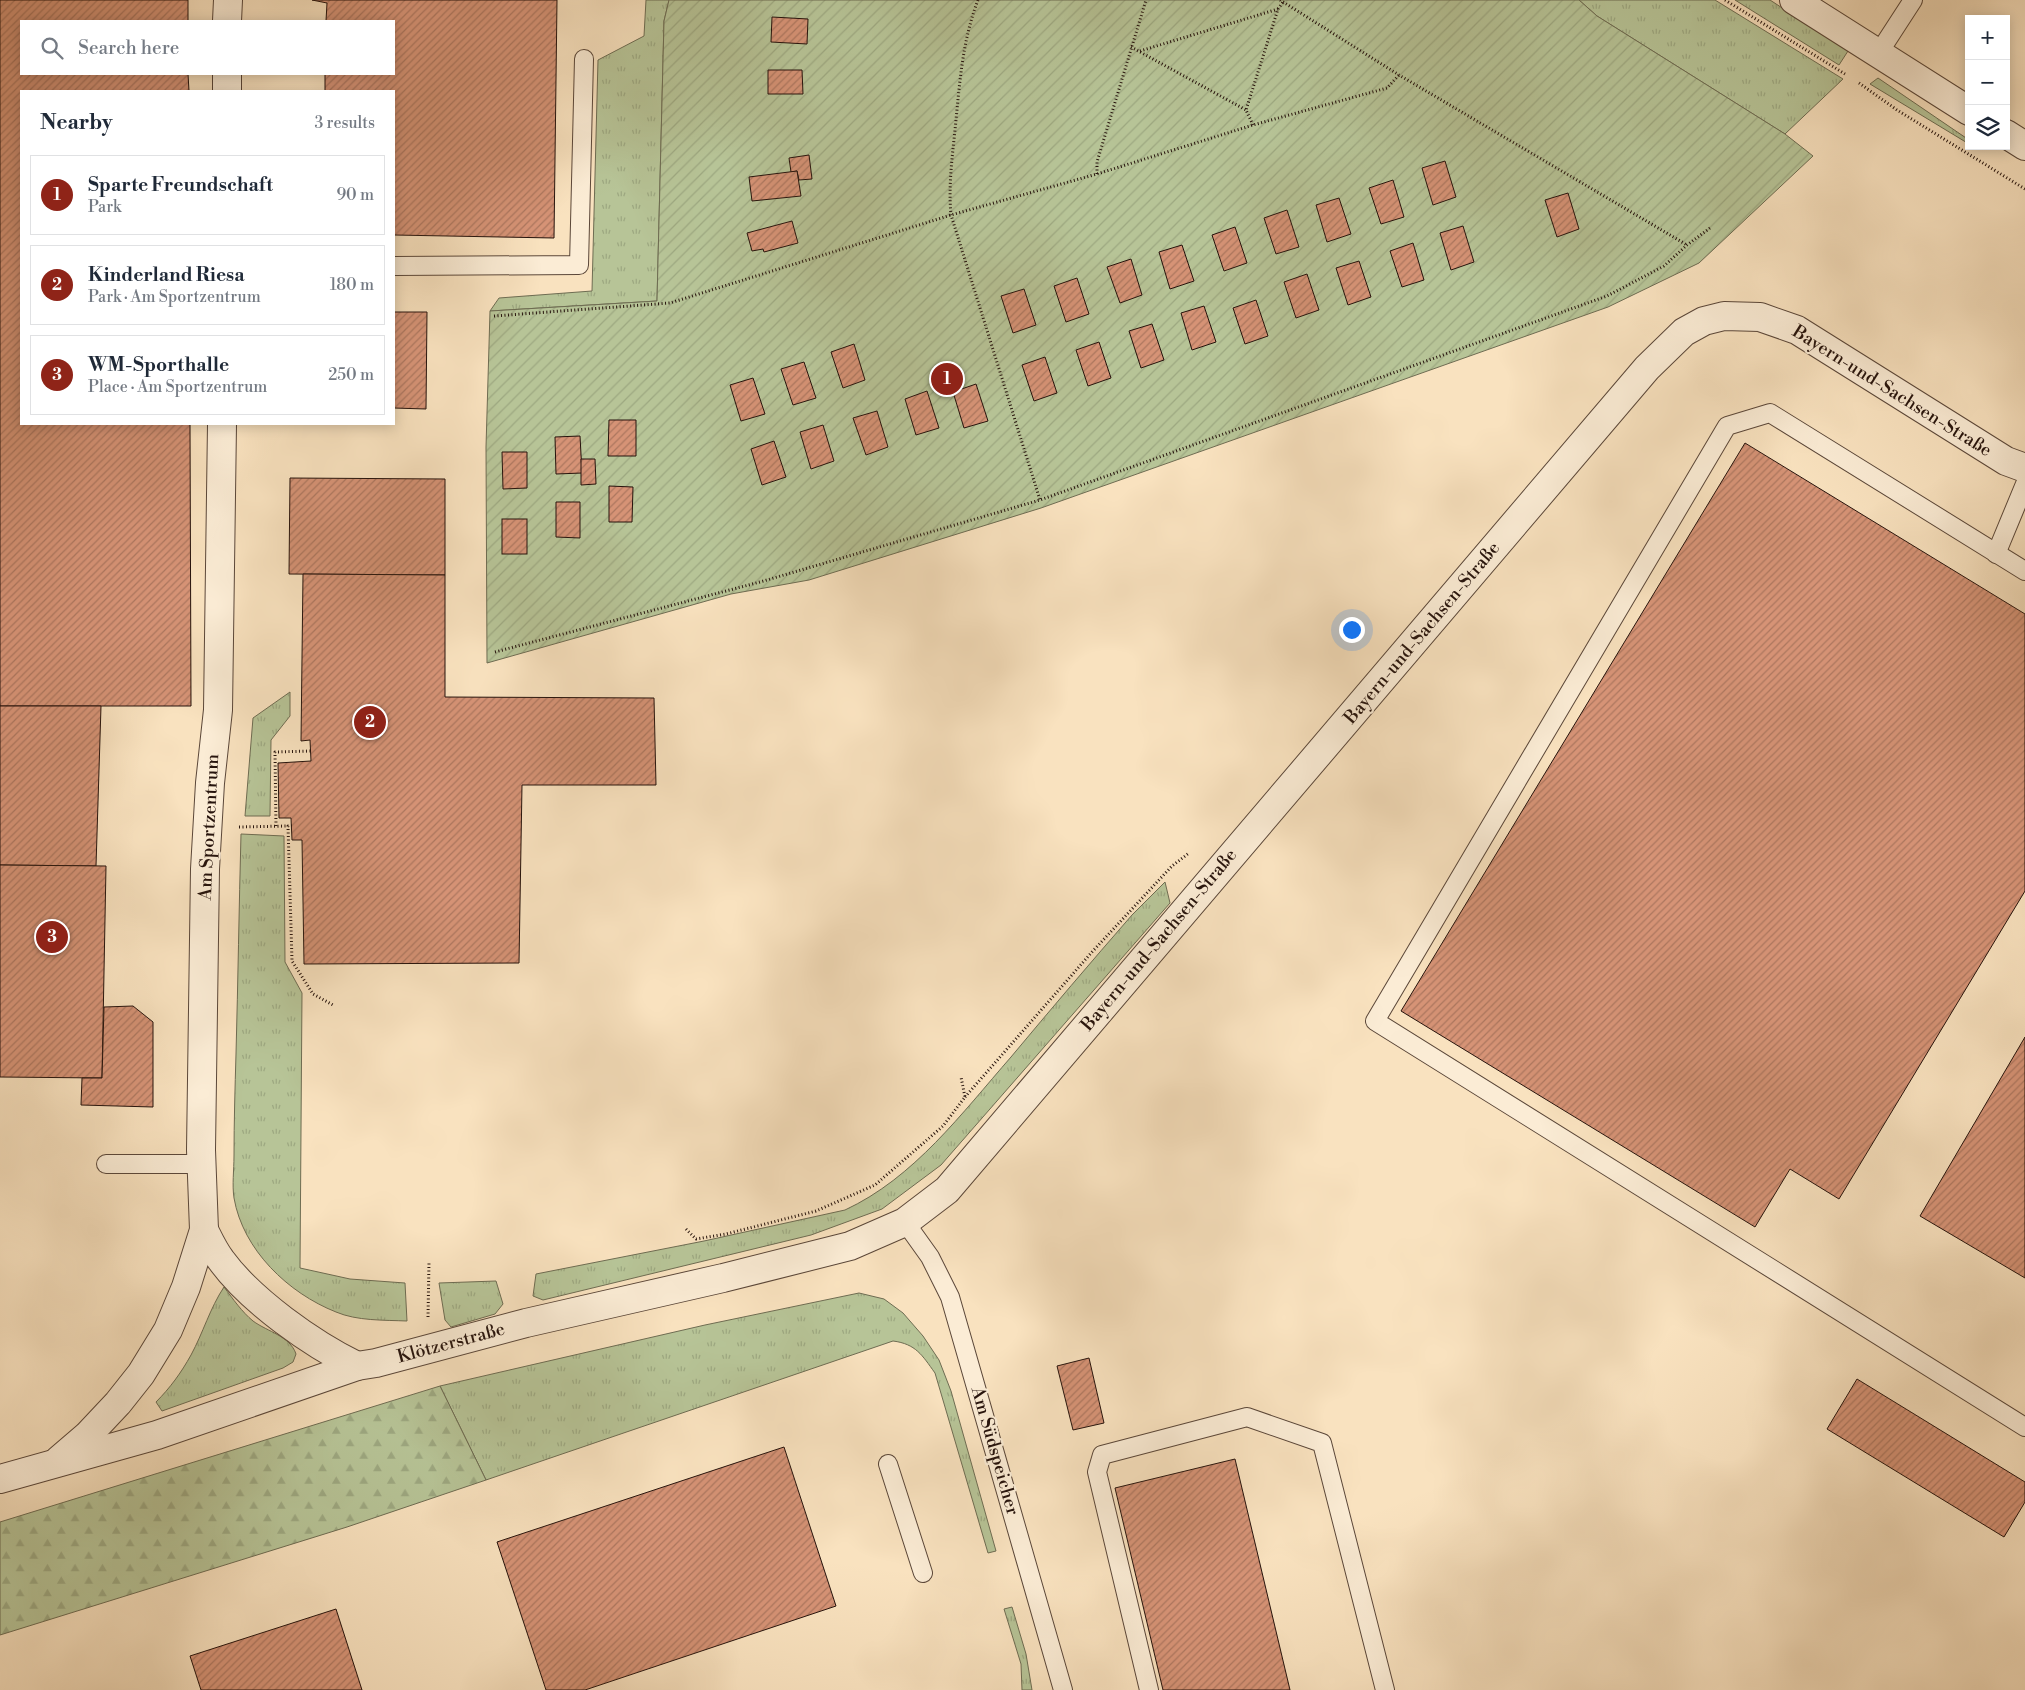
<!DOCTYPE html>
<meta charset="utf-8">
<style>
:root{--surface:#fff;--page:#f6f6f7;--text:#1f2937;--muted:#747a83;--line:#e0e1e3;--accent:#8f2418}
body{margin:0;font-family:"Libre Bodoni",serif;background:var(--page);color:var(--text)}
.controls{position:absolute;right:15px;top:15px;display:grid;overflow:hidden;border-radius:0px;box-shadow:0 2px 12px #0003}
.controls button{width:45px;height:45px;display:grid;place-items:center;padding:0;border:0;border-bottom:1px solid var(--line);background:var(--surface);color:var(--text);font:25px sans-serif}
.you{position:absolute;left:1351px;top:629px;width:18px;height:18px;margin:-12px;border:4px solid #fff;border-radius:50%;background:#1a73e8;box-shadow:0 0 0 8px #1a73e833}
.badge{display:grid;place-items:center;width:32px;height:32px;border-radius:50%;background:var(--accent);color:#fff;font-size:16px;font-weight:700}
.pin{position:absolute;translate:-50% -50%;border:2px solid #fff;box-shadow:0 1px 5px #0006}
.list{margin:0;padding:0;list-style:none}
h2{display:flex;justify-content:space-between;align-items:center;height:65px;margin:0;padding:0 20px;font-size:21px}
h2 small{font-size:16px;font-weight:400;color:var(--muted)}
.list li{display:grid;grid-template-columns:32px 1fr auto;gap:15px;align-items:center;box-sizing:border-box;height:80px;margin:0 10px 10px;padding:0 10px;border:1px solid var(--line);border-radius:0px}
.list b{display:block;font-size:19px;white-space:nowrap}
.list p{margin:0;font-size:16px;white-space:nowrap;color:var(--muted)}
.list em{font-size:16px;font-style:normal;color:var(--muted)}
.icon{flex:none;width:28px;height:28px;fill:none;stroke:currentColor;stroke-width:2;stroke-linecap:round;stroke-linejoin:round}
.map{position:relative;flex:none;width:2025px;height:1690px;overflow:hidden}
.search{position:absolute;background:var(--surface);box-shadow:0 2px 12px #0003;left:20px;top:20px;width:375px;height:55px;display:flex;align-items:center;gap:12px;box-sizing:border-box;padding:0 18px;border-radius:0px;color:var(--muted);font-size:19px}
.panel{position:absolute;background:var(--surface);box-shadow:0 2px 12px #0003;left:20px;top:90px;width:375px;height:335px;border-radius:0px}
.map>svg:first-child{display:block}
.grass{fill:url(#grass-tufts);stroke:#6e6c52}
.forest{fill:url(#forest-firs);stroke:#6e6c52}
.garden{fill:url(#garden-furrows);stroke:#6e6c52}
.building{fill:url(#building-hatch);stroke:#26130c}
.lines{fill:none;stroke-linecap:round;stroke-linejoin:round}
.service-casing{stroke:#5b4739;stroke-width:20}
.minor-casing{stroke:#5b4739;stroke-width:30}
.tertiary-casing{stroke:#5b4739;stroke-width:30}
.path{stroke:#26130c;stroke-width:3;stroke-dasharray:1 2.5;stroke-linecap:butt}
.service{stroke:#fbecd5;stroke-width:18}
.minor{stroke:#fbecd5;stroke-width:28}
.tertiary{stroke:#fbecd5;stroke-width:28}
.labels{text-anchor:middle;dominant-baseline:central;stroke-width:4.5;stroke-linejoin:round;paint-order:stroke}
.street-label{font-size:18px;fill:#26130c;stroke:#fbecd5}
</style>
<div class="map">
<svg width="2025" height="1690" viewBox="0 0 2025 1690">
<defs>
<pattern id="grass-tufts" width="24" height="20" patternUnits="userSpaceOnUse" patternTransform="scale(1.25)"><rect width="24" height="20" fill="#b7c497"/><path d="M3 7l-1-3M5 7V3M7 7l1-3M15 17l-1-3M17 17v-4M19 17l1-3" fill="none" stroke="#9da881"/></pattern>
<pattern id="forest-firs" width="22" height="20" patternUnits="userSpaceOnUse" patternTransform="scale(1.25)"><rect width="22" height="20" fill="#b7c497"/><path d="M5 1l3.5 6h-7zM16 11l3.5 6h-7z" fill="#9da881"/></pattern>
<pattern id="garden-furrows" width="10" height="10" patternUnits="userSpaceOnUse" patternTransform="scale(1.25)"><rect width="10" height="10" fill="#b7c497"/><path d="M-1 1l2-2M0 10L10 0M9 11l2-2" fill="none" stroke="#9da881"/></pattern>
<pattern id="building-hatch" width="6" height="6" patternUnits="userSpaceOnUse" patternTransform="scale(1.25)"><rect width="6" height="6" fill="#d69376"/><path d="M-1 1l2-2M0 6l6-6M5 7l2-2" fill="none" stroke="#ad775f"/></pattern>
</defs>
<rect width="100%" height="100%" fill="#f9e2bf"/>
<filter id="stains"><feTurbulence type="fractalNoise" baseFrequency=".004" numOctaves="4"/><feColorMatrix values="0 0 0 0 .2 0 0 0 0 .09 0 0 0 0 .02 0 0 0 .5 -.17"/></filter>
<radialGradient id="worn" r=".72"><stop offset=".6" stop-color="#630" stop-opacity="0"/><stop offset="1" stop-color="#630" stop-opacity=".3"/></radialGradient>
<g class="grass">
<polygon points="646,0 669,0 664,21 657,301 490,311 499,298 592,291 598,60 644,36"/>
<polygon points="1579,0 1715,0 1843,79 1785,134 1597,16"/>
<polygon points="1735,0 1770,0 1848,51 1839,65"/>
<polygon points="1878,78 1969,140 1969,144 1870,84"/>
<polygon points="290,692 290,716 271,740 270,816 245,816 253,718"/>
<path d="M241 834 284 836 285 962 302 993 300 1268 350 1279 405 1283 407 1321C384 1320 357 1321 336 1312 288 1293 243 1250 234 1198 232 1185 234 1170 234 1156 234 1122 235 1088 236 1054 238 981 239 908 241 834Z"/>
<path d="M1165 882 1170 903 941 1165 882 1209 811 1235 543 1300 533 1296 536 1274 704 1241 845 1210C914 1178 962 1113 1011 1057 1051 1009 1091 962 1132 915Z"/>
<polygon points="496,1281 503,1304 495,1314 451,1327 445,1320 439,1283"/>
<path d="M224 1287C233 1299 242 1312 253 1321 268 1332 290 1336 296 1354L293 1362 283 1368 162 1411 156 1402C170 1388 181 1373 191 1355 203 1333 210 1308 224 1287Z"/>
<path d="M859 1293 884 1299 903 1313 923 1336 939 1360 951 1391 996 1551 988 1553 935 1373C922 1355 916 1344 893 1341L486 1480 440 1386 705 1325Z"/>
<polygon points="1012,1607 1026,1654 1032,1690 1022,1690 1021,1664 1004,1609"/>
</g>
<polygon class="forest" points="440,1386 486,1480 347,1527 0,1635 0,1522"/>
<polygon class="garden" points="669,0 1579,0 1597,16 1785,134 1813,156 1699,263 1608,307 1041,508 809,580 731,594 487,663 486,447 490,311 657,301 664,21"/>
<g class="building">
<polygon points="0,0 188,0 188,21 21,21 21,74 188,74 189,91 21,91 21,424 190,424 191,706 0,706"/>
<polygon points="312,0 557,0 554,238 394,235 394,91 325,91 325,74 394,74 394,21 326,21 327,3"/>
<polygon points="772,17 808,19 807,44 771,42"/>
<polygon points="768,70 802,70 803,94 768,94"/>
<polygon points="809,155 812,179 799,180 797,171 791,172 789,158"/>
<polygon points="1445,161 1456,197 1433,205 1422,168"/>
<polygon points="797,171 801,196 752,201 749,177"/>
<polygon points="1393,180 1404,217 1381,224 1369,188"/>
<polygon points="1568,193 1579,229 1557,237 1545,200"/>
<polygon points="1339,198 1351,234 1327,242 1316,205"/>
<polygon points="1287,210 1299,247 1276,254 1264,218"/>
<polygon points="792,221 798,243 764,252 763,249 752,251 747,233"/>
<polygon points="1463,226 1474,262 1451,270 1440,233"/>
<polygon points="1235,227 1247,263 1224,271 1212,235"/>
<polygon points="1413,243 1424,280 1402,287 1390,251"/>
<polygon points="1182,245 1194,281 1170,289 1159,252"/>
<polygon points="1131,259 1142,295 1120,303 1107,267"/>
<polygon points="1359,261 1371,297 1348,305 1336,268"/>
<polygon points="1307,274 1319,310 1296,318 1284,282"/>
<polygon points="1077,278 1089,314 1066,322 1054,286"/>
<polygon points="1024,289 1036,325 1013,333 1001,296"/>
<polygon points="1256,300 1268,336 1245,344 1233,308"/>
<polygon points="1204,306 1216,342 1192,350 1181,313"/>
<polygon points="394,312 427,312 426,409 394,408"/>
<polygon points="1152,324 1164,360 1141,368 1129,331"/>
<polygon points="1099,342 1111,378 1088,386 1076,350"/>
<polygon points="854,344 865,380 843,388 831,352"/>
<polygon points="1045,357 1057,393 1034,401 1022,365"/>
<polygon points="804,362 816,398 793,405 781,369"/>
<polygon points="753,378 765,414 741,421 730,385"/>
<polygon points="976,384 988,421 964,428 953,392"/>
<polygon points="927,391 939,428 916,435 905,399"/>
<polygon points="877,411 888,447 866,455 853,418"/>
<polygon points="609,420 636,420 636,456 608,456"/>
<polygon points="823,425 834,461 811,469 800,432"/>
<polygon points="580,436 582,473 556,474 555,437"/>
<polygon points="774,441 786,477 762,485 751,449"/>
<polygon points="1745,443 2025,614 2025,891 1839,1199 1790,1169 1755,1227 1401,1011"/>
<polygon points="502,452 527,452 527,488 503,489"/>
<polygon points="581,459 595,459 596,484 581,485"/>
<polygon points="290,478 445,479 445,575 289,574"/>
<polygon points="609,486 633,487 632,522 609,522"/>
<polygon points="556,502 580,502 580,538 556,537"/>
<rect x="502" y="519" width="25" height="35"/>
<polygon points="303,574 445,575 445,697 654,698 656,785 522,785 519,963 304,964 302,840 292,840 291,818 279,818 278,763 311,761 310,740 301,741"/>
<polygon points="0,706 101,706 96,866 0,865"/>
<polygon points="0,865 106,866 102,1078 0,1077"/>
<polygon points="133,1006 153,1022 153,1107 81,1105 82,1078 102,1078 104,1007"/>
<polygon points="2025,1037 2025,1278 1920,1216"/>
<polygon points="1089,1358 1104,1423 1073,1430 1057,1366"/>
<polygon points="1857,1379 2025,1482 2025,1502 2004,1537 1827,1429"/>
<polygon points="784,1447 836,1606 585,1690 546,1690 497,1542"/>
<polygon points="1235,1459 1290,1690 1163,1690 1115,1488"/>
<polygon points="336,1609 362,1690 201,1690 190,1656"/>
</g>
<g class="lines">
<g class="service-casing">
<g id="service">
<polyline points="1878,54 1913,0"/>
<polyline points="394,266 579,265 584,59"/>
<polyline points="1996,554 2025,484"/>
<polyline points="2025,571 1770,413 1727,426 1375,1021 2025,1427"/>
<polyline points="106,1164 202,1164"/>
<polyline points="905,1222 930,1257 950,1297 1063,1690"/>
<polyline points="888,1464 923,1573"/>
<polyline points="1149,1690 1097,1472 1102,1455 1247,1417 1322,1443 1385,1690"/>
</g>
</g>
<g class="minor-casing">
<g id="minor">
<polyline points="227,21 228,0"/>
<polyline points="227,91 227,74"/>
<path d="M204 1230C209 1240 214 1251 221 1260 251 1301 312 1344 357 1366"/>
<polyline points="59,1460 87,1436 118,1403 141,1374 168,1330 186,1287 204,1230 201,1150 205,869 210,783 218,710 222,424"/>
<polyline points="0,1479 157,1435 357,1366 376,1363 526,1323 723,1278 850,1246 905,1222 947,1190 1647,368 1684,332 1704,321 1724,316 1760,317 1797,330 2006,461 2025,468"/>
</g>
</g>
<g class="tertiary-casing">
<g id="tertiary">
<polyline points="1794,0 1969,111"/>
<polyline points="2006,134 2025,146"/>
</g>
</g>
<g class="path">
<path d="M978 0C963 39 960 79 956 120 953 152 948 183 951 215L1040 500"/>
<polyline points="1280,0 1399,75 1687,245"/>
<polyline points="1725,0 1845,74"/>
<polyline points="1131,47 1246,110"/>
<polyline points="1140,51 1278,9"/>
<polyline points="1859,83 1897,110 2025,189"/>
<polyline points="1253,125 1246,110 1278,9 1283,2"/>
<polyline points="1097,174 1097,162 1146,0"/>
<polyline points="494,316 670,303 951,215 1097,174 1253,125 1387,88 1399,75"/>
<polyline points="495,652 760,582 1040,500 1607,296 1664,266 1687,245 1710,228"/>
<polyline points="276,826 275,752 311,751"/>
<polyline points="292,826 288,826 292,961 313,994 333,1005"/>
<polyline points="239,827 288,826"/>
<polyline points="965,1097 1092,952 1172,866 1189,853"/>
<polyline points="686,1229 696,1239 726,1234 816,1211 875,1185 943,1126 965,1097 961,1077"/>
<polyline points="428,1317 429,1262"/>
</g>
<use href="#service" class="service"/>
<use href="#minor" class="minor"/>
<use href="#tertiary" class="tertiary"/>
</g>
<g class="labels">
<g class="street-label">
<text transform="translate(1892 391) rotate(32)">Bayern-und-Sachsen-Straße</text>
<text transform="translate(1422 633) rotate(-50)">Bayern-und-Sachsen-Straße</text>
<text transform="translate(209 827) rotate(-87)">Am Sportzentrum</text>
<text transform="translate(1159 940) rotate(-50)">Bayern-und-Sachsen-Straße</text>
<text transform="translate(451 1343) rotate(-15)">Klötzerstraße</text>
<text transform="translate(995 1451) rotate(74)">Am Südspeicher</text>
</g>
</g>
<rect width="100%" height="100%" filter="url(#stains)"/>
<rect width="100%" height="100%" fill="url(#worn)"/>
</svg>
<div class="controls">
<button>+</button>
<button>−</button>
<button><svg class="icon" aria-label="layers" viewBox="0 0 24 24"><path d="M12 4l9 5-9 5-9-5zM3 14l9 5 9-5"/></svg></button>
</div>
<div class="you"></div>
<div class="pin badge" style="left:947px;top:379px">1</div>
<div class="pin badge" style="left:370px;top:722px">2</div>
<div class="pin badge" style="left:52px;top:937px">3</div>
<div class="search"><svg class="icon" aria-label="search" viewBox="0 0 24 24"><circle cx="10" cy="10" r="6"/><path d="M15 15l6 6"/></svg>Search here</div>
<section class="panel">
<h2>Nearby<small>3 results</small></h2>
<ul class="list">
<li><span class="badge">1</span><div><b>Sparte Freundschaft</b><p>Park</p></div><em>90 m</em></li>
<li><span class="badge">2</span><div><b>Kinderland Riesa</b><p>Park · Am Sportzentrum</p></div><em>180 m</em></li>
<li><span class="badge">3</span><div><b>WM-Sporthalle</b><p>Place · Am Sportzentrum</p></div><em>250 m</em></li>
</ul>
</section>
</div>
